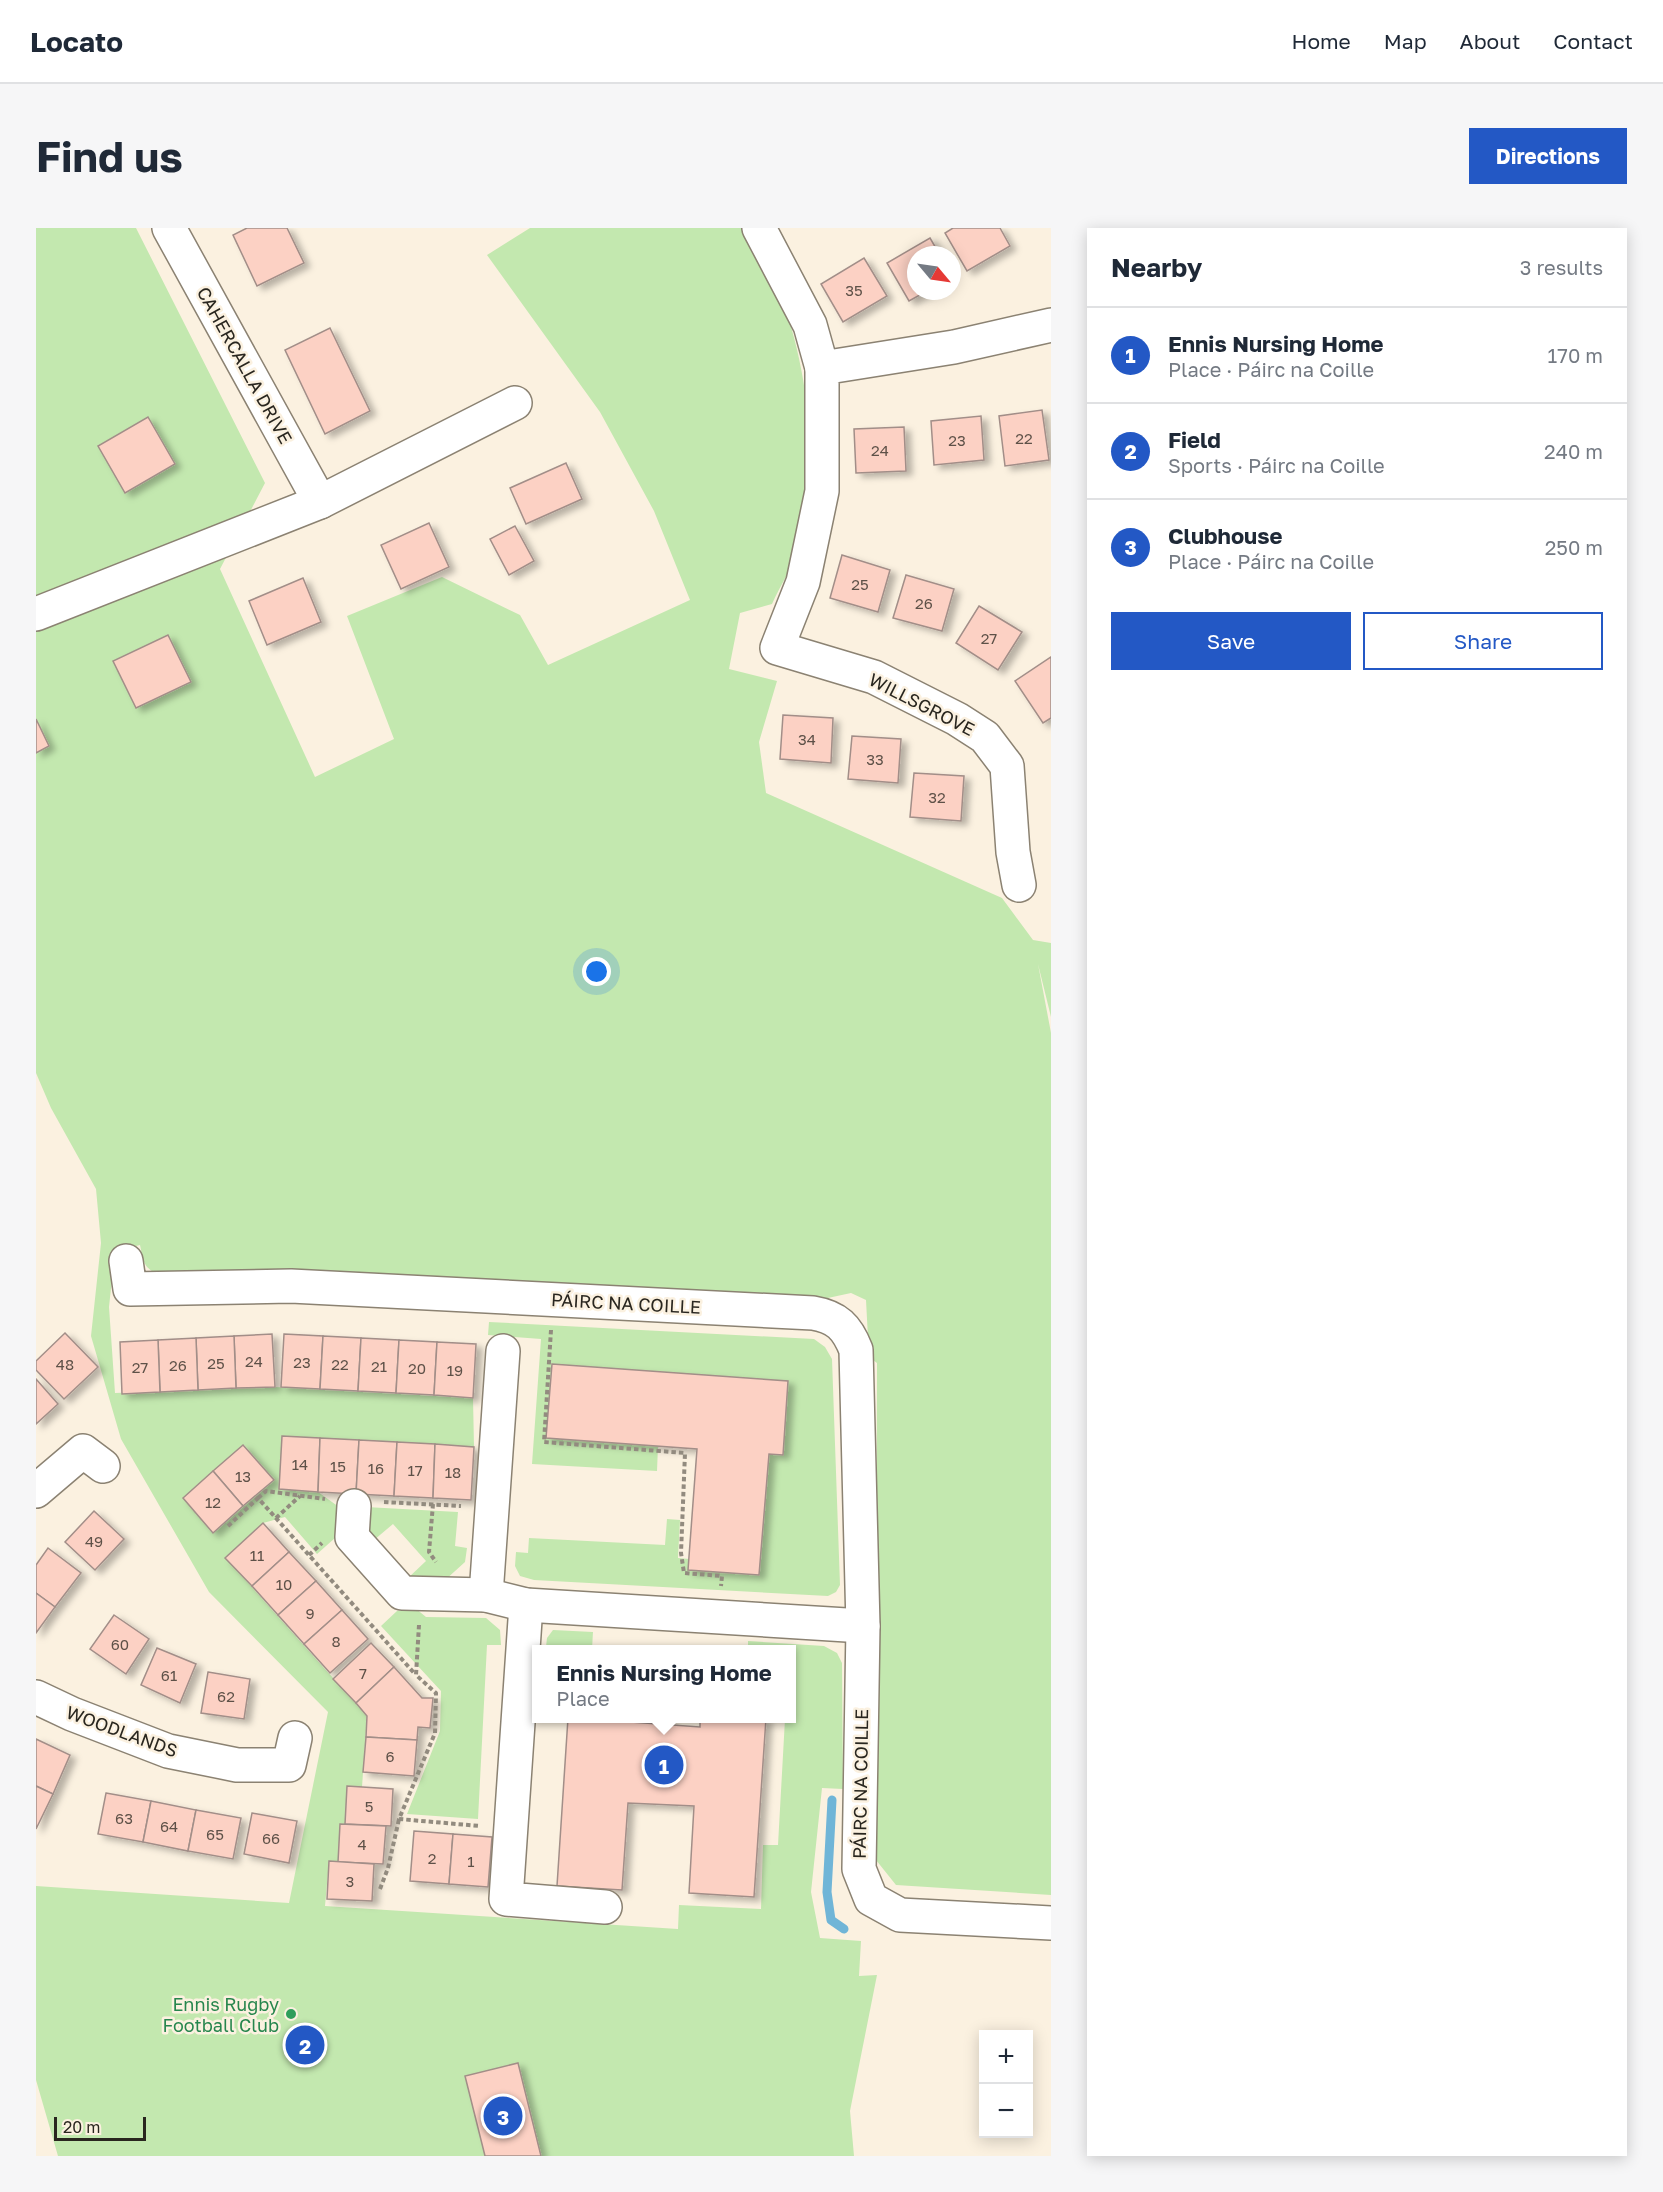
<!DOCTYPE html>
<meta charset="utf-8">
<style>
:root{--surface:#fff;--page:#f6f6f7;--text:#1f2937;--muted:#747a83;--line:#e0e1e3;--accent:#2358c5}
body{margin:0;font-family:"Golos Text",sans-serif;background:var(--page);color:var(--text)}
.controls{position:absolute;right:18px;bottom:18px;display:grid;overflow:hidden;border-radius:0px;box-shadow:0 3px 15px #0003}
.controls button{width:54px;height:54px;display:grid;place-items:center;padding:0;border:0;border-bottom:2px solid var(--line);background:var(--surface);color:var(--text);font:30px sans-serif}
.compass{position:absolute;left:871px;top:18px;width:54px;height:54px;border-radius:50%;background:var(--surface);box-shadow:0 3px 15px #0003;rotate:119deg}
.scale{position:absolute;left:18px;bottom:15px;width:92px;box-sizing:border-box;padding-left:6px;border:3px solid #29261f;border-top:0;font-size:16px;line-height:21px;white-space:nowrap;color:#29261f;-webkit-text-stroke:4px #fbf1e0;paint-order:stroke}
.you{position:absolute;left:561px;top:744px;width:21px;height:21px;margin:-15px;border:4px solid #fff;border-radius:50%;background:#1a73e8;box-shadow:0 0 0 9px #1a73e833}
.badge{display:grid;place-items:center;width:39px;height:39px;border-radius:50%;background:var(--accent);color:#fff;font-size:20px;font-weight:700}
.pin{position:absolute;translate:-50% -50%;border:3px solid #fff;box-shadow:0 2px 6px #0006}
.popup{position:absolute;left:496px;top:1417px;width:264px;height:78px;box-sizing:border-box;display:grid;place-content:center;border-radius:0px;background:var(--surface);filter:drop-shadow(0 2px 4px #0005);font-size:20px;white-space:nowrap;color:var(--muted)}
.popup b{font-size:22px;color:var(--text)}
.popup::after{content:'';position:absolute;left:50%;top:100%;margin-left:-12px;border:12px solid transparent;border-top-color:var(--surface)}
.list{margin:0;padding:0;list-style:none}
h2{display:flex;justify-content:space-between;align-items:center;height:78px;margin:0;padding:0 24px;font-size:26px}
h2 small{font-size:20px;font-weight:400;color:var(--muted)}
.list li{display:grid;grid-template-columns:39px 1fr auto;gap:18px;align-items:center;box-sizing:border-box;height:96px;padding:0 24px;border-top:2px solid var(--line)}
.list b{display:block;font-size:22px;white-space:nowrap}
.list p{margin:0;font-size:20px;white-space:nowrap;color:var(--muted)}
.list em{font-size:20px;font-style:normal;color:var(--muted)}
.actions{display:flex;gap:12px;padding:18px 24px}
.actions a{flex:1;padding:14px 0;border:2px solid var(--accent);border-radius:0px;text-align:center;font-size:21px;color:var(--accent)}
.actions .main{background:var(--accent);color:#fff}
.map{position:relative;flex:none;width:1015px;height:1928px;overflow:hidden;border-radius:0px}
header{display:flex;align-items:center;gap:36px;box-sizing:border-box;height:84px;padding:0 30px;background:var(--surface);border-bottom:2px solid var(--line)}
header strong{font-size:28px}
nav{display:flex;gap:33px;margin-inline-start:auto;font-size:21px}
.intro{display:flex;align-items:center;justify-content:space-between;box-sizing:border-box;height:144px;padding:0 36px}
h1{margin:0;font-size:42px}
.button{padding:15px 27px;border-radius:0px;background:var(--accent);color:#fff;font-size:21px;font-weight:700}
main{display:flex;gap:36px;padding:0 36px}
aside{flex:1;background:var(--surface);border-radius:0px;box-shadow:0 3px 15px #0003}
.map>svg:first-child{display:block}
.green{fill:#c3e8af;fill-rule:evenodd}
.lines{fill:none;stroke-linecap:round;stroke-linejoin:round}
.stream{stroke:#70b5d7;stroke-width:9}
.building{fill:#fcd1c4;stroke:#a28e88;stroke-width:1.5;filter:url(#shadow)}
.street-casing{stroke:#8b8272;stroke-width:36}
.path{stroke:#928b7f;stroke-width:4;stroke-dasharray:4.5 3;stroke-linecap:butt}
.street{stroke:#fff;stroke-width:33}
.leisure-dot{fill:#2e9e5b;stroke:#fbf1e0;stroke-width:2}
.labels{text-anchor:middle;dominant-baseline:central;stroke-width:5;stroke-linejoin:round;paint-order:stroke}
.number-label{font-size:15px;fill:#5e5148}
.street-label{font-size:18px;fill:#29261f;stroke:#fbf1e0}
.leisure-label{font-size:18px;fill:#27864d;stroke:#fbf1e0;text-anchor:end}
</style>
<header>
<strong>Locato</strong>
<nav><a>Home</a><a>Map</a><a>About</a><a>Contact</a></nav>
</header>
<div class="intro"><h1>Find us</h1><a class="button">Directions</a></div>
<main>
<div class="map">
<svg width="1015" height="1928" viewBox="0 0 1015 1928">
<defs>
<filter id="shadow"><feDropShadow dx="6" dy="4" stdDeviation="3" flood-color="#0004"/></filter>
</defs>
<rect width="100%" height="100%" fill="#fbf1e0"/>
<g class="green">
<path d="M0 0H100L229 255 184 341 279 549 358 511 311 388 406 349 484 387 512 437 654 372 618 283 564 184 451 27 494 0H709C720 19 735 39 742 60 772 137 786 242 762 322 756 340 744 358 736 376L704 385 693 441 741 453 723 514 730 565 966 670 997 712 1015 715V789L1002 736 1015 805V1667L860 1657 840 1632 841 1135 833 1129 830 1072 815 1065 778 1073 126 1049C107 1039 108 1036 104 1017L79 1023 73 1079 79 1165 239 1159 437 1170 438 1219 246 1209 243 1261 282 1264 303 1279 299 1310 281 1326 249 1289 227 1295 190 1330 331 1488 326 1559 312 1558 309 1596H304L302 1634 293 1633 289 1678 642 1701 643 1677 725 1681 727 1617H742L749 1491 756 1490V1422L712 1421V1413L788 1418 801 1425 806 1435 807 1561 786 1560 775 1664 784 1710 825 1713 823 1748 841 1747 814 1883 818 1928H22L0 1852V1658L253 1675 292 1484 173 1364 85 1211 55 1108 65 1015 60 961 15 880 0 845ZM208 1217 238 1252 177 1305 147 1270Z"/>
<polygon points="453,1094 778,1111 789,1119 796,1131 804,1357 800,1364 792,1368 498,1352 484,1348 479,1338 480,1324 492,1325 493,1310 629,1317 631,1291 644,1292 642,1330 653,1331 652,1342 723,1347 733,1226 747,1227 752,1153 516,1136 510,1210 622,1218 621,1243 496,1236 505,1111 452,1107"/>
<polygon points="330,1279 422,1284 419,1318 431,1320 429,1334 408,1353 371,1351 390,1333 357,1296 338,1312 330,1306"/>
<polygon points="379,1380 390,1389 450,1390 464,1402 465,1417 451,1417 442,1591 371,1586 404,1503 405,1463 345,1398 361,1383"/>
<polygon points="517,1402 557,1404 556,1421 510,1419 511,1410"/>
</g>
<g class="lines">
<polyline class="stream" points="796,1572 791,1664 795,1692 808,1701"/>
</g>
<g class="building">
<polygon points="211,0 251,0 268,35 221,58 197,7"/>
<polygon points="917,0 964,0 974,18 931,43 909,5"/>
<polygon points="894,10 904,27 880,27 880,63 891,63 873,73 851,35"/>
<polygon points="828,30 851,68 807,94 785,56"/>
<polygon points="294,100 334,183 289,206 249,122"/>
<polygon points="1006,182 1013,232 969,238 963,188"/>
<polygon points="945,188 948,232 898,237 895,193"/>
<polygon points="112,189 139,236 89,265 62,218"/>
<polygon points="868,199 870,243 820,245 818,201"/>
<polygon points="530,235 546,271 490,296 474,260"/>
<polygon points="393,295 413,339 365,361 345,317"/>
<polygon points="479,298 498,333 473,347 454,311"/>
<polygon points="806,327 854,342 842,384 794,370"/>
<polygon points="870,347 918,361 906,403 857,390"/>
<polygon points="267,350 285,394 231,417 213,373"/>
<polygon points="943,378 986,404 962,442 920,415"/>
<polygon points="132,407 155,454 100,480 77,433"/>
<polygon points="1015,429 1015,490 1007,495 979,453"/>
<polygon points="747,487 797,490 795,535 744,531"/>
<polygon points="0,491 13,518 0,525"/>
<polygon points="816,508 865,511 862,555 812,551"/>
<polygon points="878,545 928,548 925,593 874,589"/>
<polygon points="29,1105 62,1139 28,1171 0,1142 0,1133"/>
<polygon points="236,1106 239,1159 200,1160 198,1108"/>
<polygon points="248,1106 287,1108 284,1161 245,1159"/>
<polygon points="198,1108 200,1160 162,1162 160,1110"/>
<polygon points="287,1108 325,1110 322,1163 284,1161"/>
<polygon points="160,1110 162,1162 124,1164 122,1112"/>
<polygon points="325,1110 363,1112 360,1165 322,1163"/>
<polygon points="122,1112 124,1164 86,1166 84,1114"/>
<polygon points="363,1112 401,1114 398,1167 360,1165"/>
<polygon points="401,1114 440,1116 437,1170 398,1167"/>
<polygon points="516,1136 752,1153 747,1227 733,1226 723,1347 652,1342 661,1221 510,1210"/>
<polygon points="0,1151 22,1176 0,1196"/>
<polygon points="246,1208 284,1210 282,1264 243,1261"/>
<polygon points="284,1210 323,1212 320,1266 282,1264"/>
<polygon points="323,1212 361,1214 358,1268 320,1266"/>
<polygon points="361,1214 399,1216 397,1270 358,1268"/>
<polygon points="399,1216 438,1219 435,1272 397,1270"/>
<polygon points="207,1217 238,1252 207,1278 177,1243"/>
<polygon points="177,1243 207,1278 177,1305 147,1270"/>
<polygon points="58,1283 88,1311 59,1342 29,1314"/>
<polygon points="227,1295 253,1324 216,1358 189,1330"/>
<polygon points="12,1320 45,1345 19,1379 0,1365 0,1337"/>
<polygon points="253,1324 280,1353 242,1387 216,1358"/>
<polygon points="280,1353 306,1382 268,1416 242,1387"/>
<polygon points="0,1365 19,1379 0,1405"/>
<polygon points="306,1382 332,1411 294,1445 268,1416"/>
<polygon points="78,1387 113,1411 90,1446 54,1421"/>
<polygon points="335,1415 358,1439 320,1475 297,1451"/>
<polygon points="121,1420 160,1436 144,1475 105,1457"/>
<polygon points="358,1439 386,1470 397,1470 394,1500 382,1499 381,1512 330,1509 331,1488 320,1475"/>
<polygon points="172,1444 214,1451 208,1491 165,1485"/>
<polygon points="532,1490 595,1490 595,1494 664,1499 664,1490 730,1490 718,1669 653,1665 658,1578 592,1575 586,1662 521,1658"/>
<polygon points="330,1509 381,1512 378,1548 327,1544"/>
<polygon points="0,1511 34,1527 17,1566 0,1558"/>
<polygon points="0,1558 17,1566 0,1601"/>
<polygon points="311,1558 357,1561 355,1598 309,1596"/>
<polygon points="70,1565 115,1573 107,1614 62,1606"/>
<polygon points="115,1573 160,1582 152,1623 107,1614"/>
<polygon points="160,1582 205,1590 197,1631 152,1623"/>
<polygon points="216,1585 261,1593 253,1635 208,1626"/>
<polygon points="304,1596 350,1598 347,1636 302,1634"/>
<polygon points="378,1603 417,1606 413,1656 374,1653"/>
<polygon points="417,1606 456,1609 452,1659 413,1656"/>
<polygon points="293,1633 338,1636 336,1673 291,1671"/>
<polygon points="482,1835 505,1928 449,1928 429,1848"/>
</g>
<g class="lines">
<g class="street-casing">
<g id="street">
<polyline points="133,0 284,274 479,175"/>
<polyline points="723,0 774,97 786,140"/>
<polyline points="0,386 284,274"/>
<polyline points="983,657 977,624 971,538 949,509 921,491 838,449 741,420 767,354 786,263 786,140 918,119 1015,97"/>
<path d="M90 1033 94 1061 255 1058 777 1085C801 1089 811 1099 820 1122L827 1398 823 1641 835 1671 864 1687 1015 1695"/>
<polyline points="0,1263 47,1223 67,1238"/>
<polyline points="318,1278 316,1309 366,1365 450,1367 490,1377 827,1398"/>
<polyline points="450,1367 467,1123"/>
<polyline points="490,1377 470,1671 569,1679"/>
<polyline points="0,1469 36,1486 132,1523 201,1537 253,1537 259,1510"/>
</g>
</g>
<g class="path">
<polyline points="515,1102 508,1214 649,1225 645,1325 648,1345 686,1348 685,1358"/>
<polyline points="222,1270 230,1263 289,1271"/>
<polyline points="348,1274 425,1278"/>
<polyline points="397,1276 393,1324 400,1334"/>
<polyline points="240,1290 264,1268"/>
<polyline points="192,1298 222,1270 379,1446"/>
<polyline points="273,1327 286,1315"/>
<polyline points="383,1397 380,1447 400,1465 399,1505 363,1591 444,1598"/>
<polyline points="344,1661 352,1640 363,1591"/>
</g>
<use href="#street" class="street"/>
</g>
<circle class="leisure-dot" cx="255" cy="1786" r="6"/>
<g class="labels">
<g class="number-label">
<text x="818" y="62">35</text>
<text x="988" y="210">22</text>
<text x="921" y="212">23</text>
<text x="844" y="222">24</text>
<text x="824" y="356">25</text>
<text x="888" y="375">26</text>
<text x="953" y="410">27</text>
<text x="771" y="511">34</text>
<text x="839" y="531">33</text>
<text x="901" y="569">32</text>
<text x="218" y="1133">24</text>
<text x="266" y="1134">23</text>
<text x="180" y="1135">25</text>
<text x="29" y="1136">48</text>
<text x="304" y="1136">22</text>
<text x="142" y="1137">26</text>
<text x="343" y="1138">21</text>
<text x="104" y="1139">27</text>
<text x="381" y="1140">20</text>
<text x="419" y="1142">19</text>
<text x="264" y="1236">14</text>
<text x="302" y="1238">15</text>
<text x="340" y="1240">16</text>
<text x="379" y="1242">17</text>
<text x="417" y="1244">18</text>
<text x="207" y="1248">13</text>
<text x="177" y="1274">12</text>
<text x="58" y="1313">49</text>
<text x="221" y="1327">11</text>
<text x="248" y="1356">10</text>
<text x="274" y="1385">9</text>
<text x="300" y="1413">8</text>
<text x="84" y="1416">60</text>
<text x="327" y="1445">7</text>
<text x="133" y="1447">61</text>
<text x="190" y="1468">62</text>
<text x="354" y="1528">6</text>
<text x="333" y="1578">5</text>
<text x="88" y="1590">63</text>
<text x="133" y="1598">64</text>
<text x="179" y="1606">65</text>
<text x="235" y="1610">66</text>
<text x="326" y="1616">4</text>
<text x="396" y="1630">2</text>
<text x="435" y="1633">1</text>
<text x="314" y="1653">3</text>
</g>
<g class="street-label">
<text transform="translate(209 137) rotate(61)">CAHERCALLA DRIVE</text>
<text transform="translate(886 476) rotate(27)">WILLSGROVE</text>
<text transform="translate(590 1075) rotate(3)">PÁIRC NA COILLE</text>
<text transform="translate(86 1503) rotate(20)">WOODLANDS</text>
<text transform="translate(824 1556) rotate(-89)">PÁIRC NA COILLE</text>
</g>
<g class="leisure-label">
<text x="243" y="1776">Ennis Rugby<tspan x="243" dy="21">Football Club</tspan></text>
</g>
</g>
</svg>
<div class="controls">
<button>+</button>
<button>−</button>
</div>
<svg class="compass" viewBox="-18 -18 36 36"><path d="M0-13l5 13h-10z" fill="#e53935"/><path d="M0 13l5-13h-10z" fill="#747a83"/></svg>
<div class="scale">20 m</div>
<div class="you"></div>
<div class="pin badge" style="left:628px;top:1537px">1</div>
<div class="popup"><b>Ennis Nursing Home</b>Place</div>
<div class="pin badge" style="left:269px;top:1817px">2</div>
<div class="pin badge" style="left:467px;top:1888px">3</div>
</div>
<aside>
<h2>Nearby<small>3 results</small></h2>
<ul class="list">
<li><span class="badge">1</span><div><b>Ennis Nursing Home</b><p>Place · Páirc na Coille</p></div><em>170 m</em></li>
<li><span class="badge">2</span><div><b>Field</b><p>Sports · Páirc na Coille</p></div><em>240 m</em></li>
<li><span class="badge">3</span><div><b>Clubhouse</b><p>Place · Páirc na Coille</p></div><em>250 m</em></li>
</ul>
<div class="actions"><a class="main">Save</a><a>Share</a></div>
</aside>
</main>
